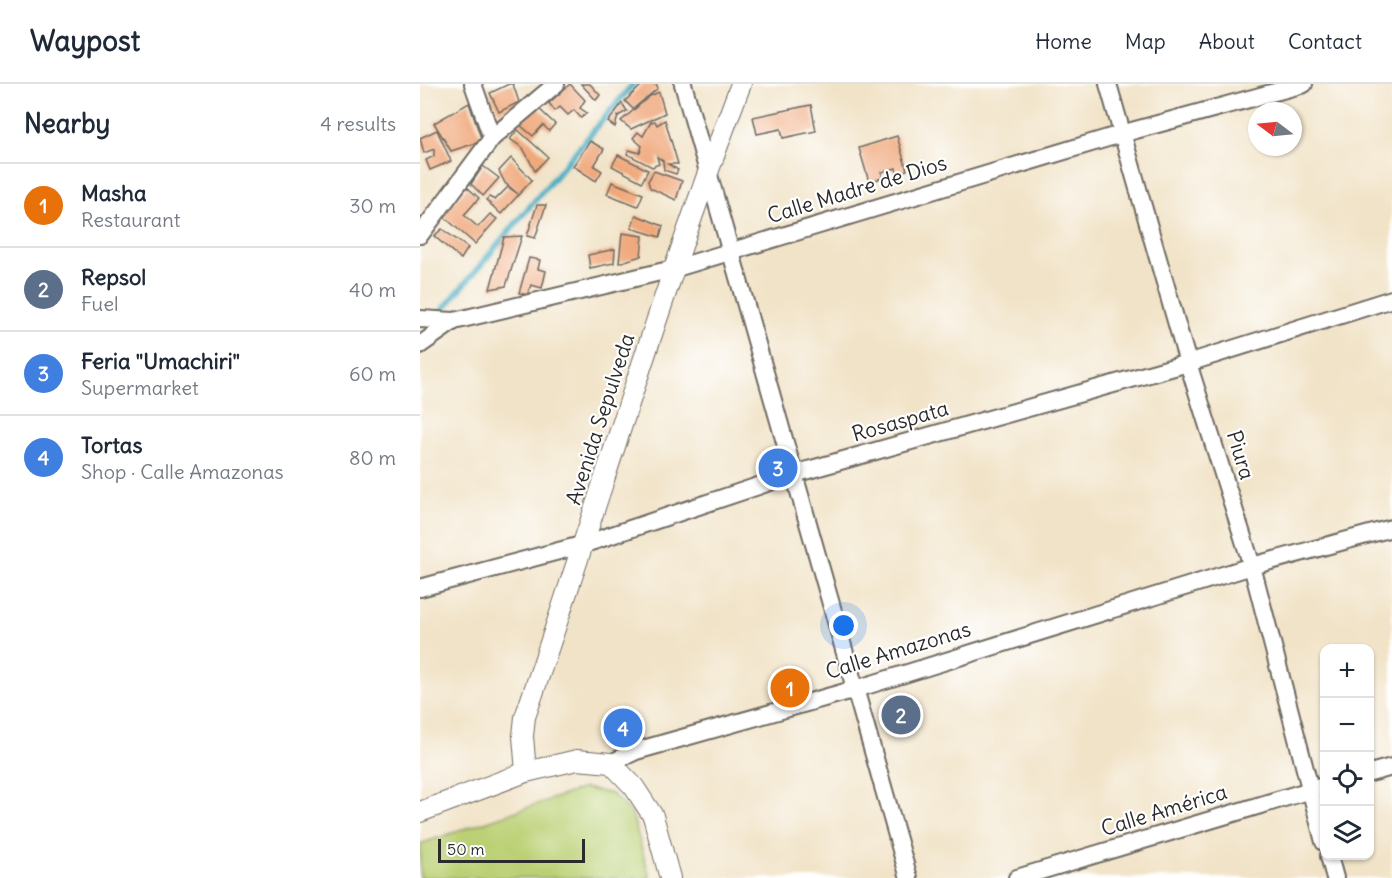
<!DOCTYPE html>
<meta charset="utf-8">
<style>
:root{--surface:#fff;--page:#f6f6f7;--text:#1f2937;--muted:#747a83;--line:#e0e1e3;--accent:#1f6fb2}
body{margin:0;font-family:Delius,sans-serif;background:var(--page);color:var(--text)}
.controls{position:absolute;right:18px;bottom:18px;display:grid;overflow:hidden;border-radius:12px;box-shadow:0 2px 4px #0004}
.controls button{width:54px;height:54px;display:grid;place-items:center;padding:0;border:0;border-bottom:2px solid var(--line);background:var(--surface);color:var(--text);font:30px sans-serif}
.compass{position:absolute;left:828px;top:18px;width:54px;height:54px;border-radius:50%;background:var(--surface);box-shadow:0 2px 4px #0004;rotate:286deg}
.scale{position:absolute;left:18px;bottom:15px;width:147px;box-sizing:border-box;padding-left:6px;border:3px solid #2b2b2b;border-top:0;font-size:16px;line-height:21px;white-space:nowrap;color:#2b2b2b;-webkit-text-stroke:4px #fff;paint-order:stroke}
.you{position:absolute;left:424px;top:542px;width:21px;height:21px;margin:-15px;border:4px solid #fff;border-radius:50%;background:#1a73e8;box-shadow:0 0 0 9px #1a73e833}
.badge{display:grid;place-items:center;width:39px;height:39px;border-radius:50%;background:var(--accent);color:#fff;font-size:20px;font-weight:700}
.pin{position:absolute;translate:-50% -50%;border:3px solid #fff;box-shadow:0 2px 6px #0006}
.list{margin:0;padding:0;list-style:none}
h2{display:flex;justify-content:space-between;align-items:center;height:78px;margin:0;padding:0 24px;font-size:26px}
h2 small{font-size:20px;font-weight:400;color:var(--muted)}
.list li{display:grid;grid-template-columns:39px 1fr auto;gap:18px;align-items:center;box-sizing:border-box;height:84px;padding:0 24px;border-top:2px solid var(--line)}
.list b{display:block;font-size:22px;white-space:nowrap}
.list p{margin:0;font-size:20px;white-space:nowrap;color:var(--muted)}
.list em{font-size:20px;font-style:normal;color:var(--muted)}
.icon{flex:none;width:33px;height:33px;fill:none;stroke:currentColor;stroke-width:2;stroke-linecap:round;stroke-linejoin:round}
.map{position:relative;flex:none;width:972px;height:794px;overflow:hidden}
header{display:flex;align-items:center;gap:36px;box-sizing:border-box;height:84px;padding:0 30px;background:var(--surface);border-bottom:2px solid var(--line)}
header strong{font-size:28px}
nav{display:flex;gap:33px;margin-inline-start:auto;font-size:21px}
main{display:flex}
aside{flex:1;background:var(--surface)}
.map>svg:first-child{display:block}
.green{fill:#bbd074;stroke:#737e50;stroke-width:1.5}
.lines{fill:none;stroke-linecap:round;stroke-linejoin:round}
.stream{stroke:#41aac0;stroke-width:6}
.building{fill:#f0a77a}
.minor-casing{stroke:#706b62;stroke-width:20}
.tertiary-casing{stroke:#706b62;stroke-width:22}
.minor{stroke:#fff;stroke-width:16}
.tertiary{stroke:#fff;stroke-width:20}
.labels{text-anchor:middle;dominant-baseline:central;stroke-width:4.5;stroke-linejoin:round;paint-order:stroke}
.street-label{font-size:21px;fill:#2b2b2b;stroke:#fff}
</style>
<header>
<strong>Waypost</strong>
<nav><a>Home</a><a>Map</a><a>About</a><a>Contact</a></nav>
</header>
<main>
<aside>
<h2>Nearby<small>4 results</small></h2>
<ul class="list">
<li><span class="badge" style="background:#e8710a">1</span><div><b>Masha</b><p>Restaurant</p></div><em>30 m</em></li>
<li><span class="badge" style="background:#5c6f8a">2</span><div><b>Repsol</b><p>Fuel</p></div><em>40 m</em></li>
<li><span class="badge" style="background:#3f7fe0">3</span><div><b>Feria &quot;Umachiri&quot;</b><p>Supermarket</p></div><em>60 m</em></li>
<li><span class="badge" style="background:#3f7fe0">4</span><div><b>Tortas</b><p>Shop · Calle Amazonas</p></div><em>80 m</em></li>
</ul>
</aside>
<div class="map">
<svg width="972" height="794" viewBox="0 0 972 794">
<rect width="100%" height="100%" fill="#fff"/>
<filter id="ink" filterUnits="userSpaceOnUse"><feTurbulence type="fractalNoise" baseFrequency=".0167" numOctaves="2"/><feDisplacementMap in="SourceGraphic" scale="12" xChannelSelector="R" yChannelSelector="G"/><feConvolveMatrix kernelMatrix="1 2 1 2 8 2 1 2 1" color-interpolation-filters="sRGB"/></filter>
<filter id="wash" filterUnits="userSpaceOnUse"><feTurbulence type="fractalNoise" baseFrequency=".008" numOctaves="4" result="noise"/><feDisplacementMap in="SourceGraphic" scale="24" xChannelSelector="R" yChannelSelector="G"/><feGaussianBlur stdDeviation="1.35" result="paint"/><feColorMatrix in="noise" values="0 0 0 0 0 0 0 0 0 0 0 0 0 0 0 0 0 1.4 0 .05"/><feComposite in="paint" operator="in"/></filter>
<g filter="url(#wash)">
<rect width="100%" height="100%" fill="#f1e3c7"/>
<polygon class="green" points="164,704 192,710 212,730 230,794 0,794 0,760"/>
<g class="lines">
<polyline class="stream" points="16,234 213,0"/>
</g>
<g id="blocks">
<g class="building">
<polygon points="89,0 93,0 99,18 79,28 70,9"/>
<polygon points="150,0 165,16 160,24 167,29 161,34 154,26 148,31 140,23 135,27 129,19"/>
<polygon points="161,0 170,0 180,11 176,16"/>
<polygon points="223,0 236,0 238,4 213,25 205,17"/>
<polygon points="239,8 245,29 211,45 201,37 230,12"/>
<polygon points="49,19 62,57 31,67 14,39"/>
<polygon points="202,19 207,27 198,32 195,43 188,38"/>
<polygon points="391,21 396,47 363,54 361,45 337,50 333,33"/>
<polygon points="116,22 135,40 129,47 123,41 113,52 99,40"/>
<polygon points="245,36 258,80 248,80 258,86 256,90 244,86 243,77 237,73 239,80 232,83 207,70 209,66 220,69 222,62 213,54 218,48 223,52 231,38 235,37 237,41"/>
<polygon points="17,46 31,77 10,86 6,76 14,72 14,65 4,69 0,54"/>
<polygon points="98,46 128,73 115,87 103,64 90,55"/>
<polygon points="477,52 487,86 477,89 476,84 462,88 462,94 449,98 439,64"/>
<polygon points="170,57 184,65 174,82 182,87 176,97 153,82"/>
<polygon points="198,71 228,86 222,98 192,82"/>
<polygon points="91,74 112,96 81,130 66,116 69,113 75,116 88,103 98,110 85,99 79,87"/>
<polygon points="63,82 79,94 63,112 51,100"/>
<polygon points="234,87 262,97 256,116 230,104 228,97"/>
<polygon points="192,98 223,110 218,122 187,110"/>
<polygon points="47,103 59,114 44,131 58,143 70,130 77,135 55,160 22,131"/>
<polygon points="117,121 126,121 115,154 107,152"/>
<polygon points="216,131 243,142 240,153 211,144"/>
<polygon points="22,145 48,164 41,175 14,152"/>
<polygon points="202,149 223,152 221,172 199,179"/>
<polygon points="102,152 86,202 70,205 84,153"/>
<polygon points="195,165 194,179 170,184 168,171"/>
<polygon points="109,174 120,176 118,185 126,187 122,204 111,201 108,211 99,209"/>
</g>
</g>
</g>
<g filter="url(#ink)">
<use href="#blocks" fill-opacity="0" stroke="#706b62" stroke-width="1.5"/>
<g class="lines">
<g class="minor-casing">
<g id="minor">
<polyline points="53,0 72,54"/>
<polyline points="263,0 489,794"/>
<polyline points="688,0 768,279 832,482 904,758"/>
<polyline points="0,151 72,54 136,0"/>
<polyline points="0,235 34,237 253,185 701,50 884,0"/>
<polyline points="0,261 34,237"/>
<polyline points="0,504 165,460 374,390 768,279 972,215"/>
<polyline points="191,679 216,667 436,605 832,482 972,444"/>
<polyline points="950,689 972,683"/>
<polyline points="909,772 915,794"/>
<polyline points="597,794 904,702"/>
</g>
</g>
<g class="tertiary-casing">
<g id="tertiary">
<path d="M106 688 103 652 105 633C178 422 241 208 321 0"/>
<polyline points="0,728 106,688 157,676 191,679 214,703 233,732 250,794"/>
</g>
</g>
<use href="#minor" class="minor"/>
<use href="#tertiary" class="tertiary"/>
</g>
</g>
<g class="labels">
<g class="street-label">
<text transform="translate(437 105) rotate(-17)">Calle Madre de Dios</text>
<text transform="translate(180 335) rotate(-72)">Avenida Sepulveda</text>
<text transform="translate(480 337) rotate(-16)">Rosaspata</text>
<text transform="translate(821 371) rotate(73)">Piura</text>
<text transform="translate(478 566) rotate(-17)">Calle Amazonas</text>
<text transform="translate(744 726) rotate(-17)">Calle América</text>
</g>
</g>
</svg>
<div class="controls">
<button>+</button>
<button>−</button>
<button><svg class="icon" aria-label="locate" viewBox="0 0 24 24"><circle cx="12" cy="12" r="6"/><path d="M12 2v4M12 18v4M2 12h4M18 12h4"/></svg></button>
<button><svg class="icon" aria-label="layers" viewBox="0 0 24 24"><path d="M12 4l9 5-9 5-9-5zM3 14l9 5 9-5"/></svg></button>
</div>
<svg class="compass" viewBox="-18 -18 36 36"><path d="M0-13l5 13h-10z" fill="#e53935"/><path d="M0 13l5-13h-10z" fill="#747a83"/></svg>
<div class="scale">50 m</div>
<div class="you"></div>
<div class="pin badge" style="left:370px;top:604px;background:#e8710a">1</div>
<div class="pin badge" style="left:481px;top:631px;background:#5c6f8a">2</div>
<div class="pin badge" style="left:358px;top:384px;background:#3f7fe0">3</div>
<div class="pin badge" style="left:203px;top:644px;background:#3f7fe0">4</div>
</div>
</main>
